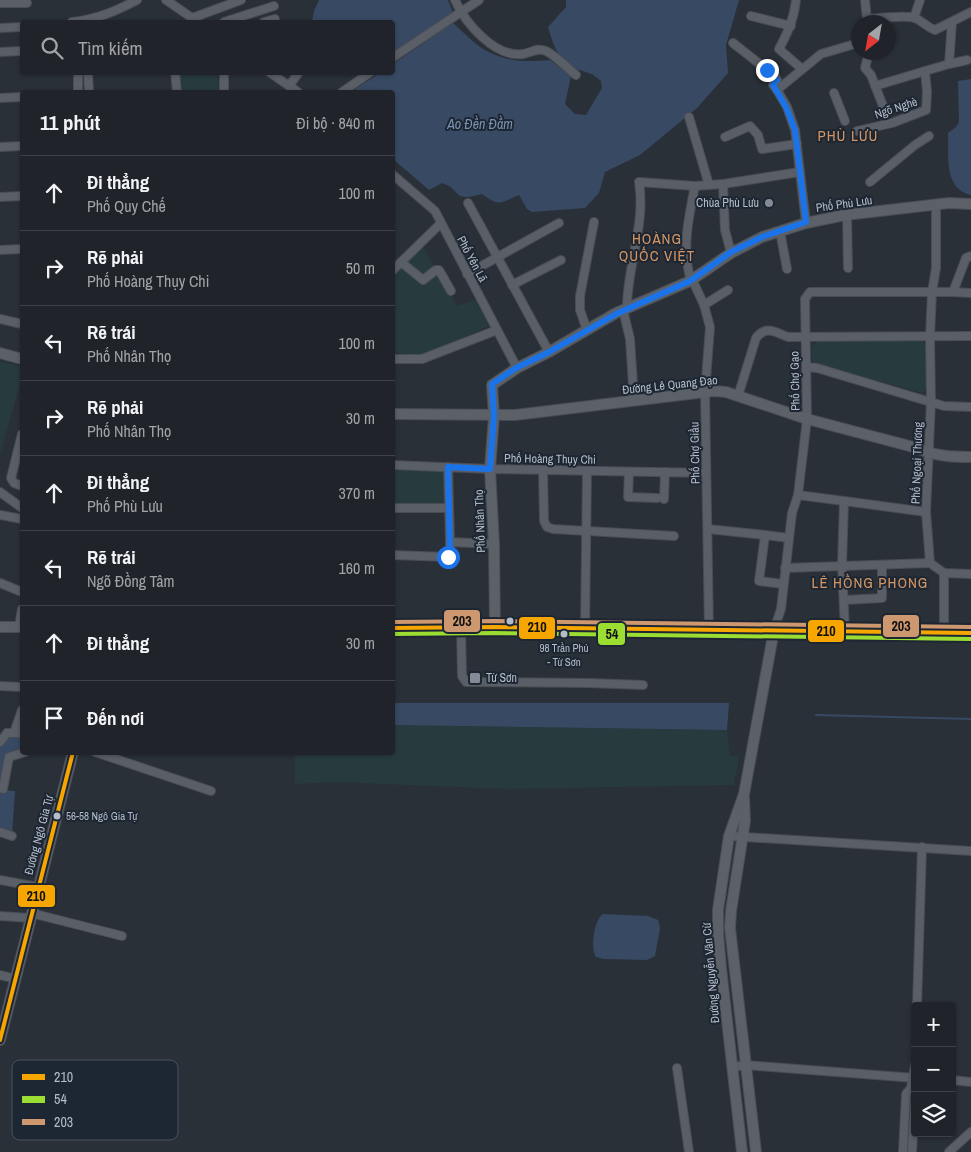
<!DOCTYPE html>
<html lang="vi">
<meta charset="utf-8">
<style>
:root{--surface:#20242a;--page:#282c32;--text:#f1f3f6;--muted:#a2a4a8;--line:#3d4147}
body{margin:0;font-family:"Archivo Narrow",sans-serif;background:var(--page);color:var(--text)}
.controls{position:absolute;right:15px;bottom:15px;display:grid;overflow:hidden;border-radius:5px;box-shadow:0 1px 4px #0004}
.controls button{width:45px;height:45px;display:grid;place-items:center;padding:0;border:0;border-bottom:1px solid var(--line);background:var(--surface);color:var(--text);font:25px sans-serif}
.compass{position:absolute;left:851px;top:15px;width:45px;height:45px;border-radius:50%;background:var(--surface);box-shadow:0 1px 4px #0004;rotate:211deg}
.stop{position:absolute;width:15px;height:15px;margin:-11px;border:4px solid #1a73e8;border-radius:50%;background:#fff}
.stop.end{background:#1a73e8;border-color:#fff;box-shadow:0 1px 5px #0008}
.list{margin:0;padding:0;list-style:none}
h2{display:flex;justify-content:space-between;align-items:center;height:65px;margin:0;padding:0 20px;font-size:21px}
h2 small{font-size:16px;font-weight:400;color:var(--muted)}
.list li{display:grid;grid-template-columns:32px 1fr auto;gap:15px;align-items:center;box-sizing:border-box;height:75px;padding:0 20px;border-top:1px solid var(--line)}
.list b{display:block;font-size:19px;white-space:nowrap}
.list p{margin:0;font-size:16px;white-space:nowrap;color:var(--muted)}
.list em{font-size:16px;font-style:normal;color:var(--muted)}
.icon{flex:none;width:28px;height:28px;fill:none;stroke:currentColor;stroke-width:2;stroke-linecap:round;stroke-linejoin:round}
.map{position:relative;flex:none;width:971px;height:1152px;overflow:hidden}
.search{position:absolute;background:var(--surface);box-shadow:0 1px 4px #0004;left:20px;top:20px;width:375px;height:55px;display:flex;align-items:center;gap:12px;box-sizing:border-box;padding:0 18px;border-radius:5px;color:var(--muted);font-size:19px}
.panel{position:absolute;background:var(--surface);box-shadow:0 1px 4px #0004;left:20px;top:90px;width:375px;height:665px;border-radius:5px}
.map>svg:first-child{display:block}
.green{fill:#273a3e}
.water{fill:#384963}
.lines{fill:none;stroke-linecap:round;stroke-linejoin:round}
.stream{stroke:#384963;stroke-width:2}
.minor-casing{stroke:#484c53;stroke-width:10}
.major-casing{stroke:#484c55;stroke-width:12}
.minor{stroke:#5a5e66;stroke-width:8}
.major{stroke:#5c6168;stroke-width:10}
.bus-1-casing{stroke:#1d2633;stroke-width:8}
.bus-2-casing{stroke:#1d2633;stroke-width:8}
.bus-3-casing{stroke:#1d2633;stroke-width:8}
.bus-1{stroke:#f7a600;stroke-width:4}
.bus-2{stroke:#9cdd31;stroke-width:4}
.bus-3{stroke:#cd976f;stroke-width:4}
.route{stroke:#1a73e8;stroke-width:6}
.poi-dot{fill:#848b96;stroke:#1d2633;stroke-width:2}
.bus-dot{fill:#b4bcc9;stroke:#1d2633;stroke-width:2}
.labels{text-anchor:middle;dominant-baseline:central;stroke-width:4;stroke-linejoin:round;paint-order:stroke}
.bus-label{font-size:11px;fill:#b4bcc9;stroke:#1d2633}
.street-label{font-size:12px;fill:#b4bcc9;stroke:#1d2633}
.poi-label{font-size:12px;fill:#b4bcc9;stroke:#1d2633;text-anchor:end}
.water-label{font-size:14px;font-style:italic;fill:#7c92b1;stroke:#1d2633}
.quarter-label{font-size:15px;letter-spacing:1px;fill:#d59563;stroke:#1d2633}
.key{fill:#1d2633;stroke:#4a5360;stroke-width:1}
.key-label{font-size:14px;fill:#b4bcc9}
.line-badge{stroke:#1d2633;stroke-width:2}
.pale-badge-label{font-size:14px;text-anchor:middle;font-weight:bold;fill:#111}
</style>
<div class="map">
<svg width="971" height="1152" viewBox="0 0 971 1152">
<rect width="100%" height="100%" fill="#2a3038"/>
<g class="green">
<polygon points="178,73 218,73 219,92 178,92"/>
<polygon points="423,247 457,306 475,300 489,326 423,355 393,353 393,277"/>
<polygon points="921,340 926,346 926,388 923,393 817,364 812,361 812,347 817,342"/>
<polygon points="0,361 22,367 22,376 0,455"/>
<polygon points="393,467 444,470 445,507 393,506"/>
<polygon points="393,725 727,730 730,755 739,757 734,785 508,789 334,782 295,784 295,753 392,752"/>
</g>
<g class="water">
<polygon points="319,0 448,0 453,13 393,52 392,22 312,22 314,11"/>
<path d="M566 0H739L726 45 728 73 697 108 640 155 605 172 599 193 585 208 532 212 527 209 519 195C500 203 499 207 482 194 451 203 462 189 442 183L429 190 393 159 392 92H358L355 89 380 73 392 72 393 64 453 23C464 33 477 47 491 53 509 62 530 62 550 60L571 76 565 104 575 114 586 115 602 88 601 81C591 72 588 73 576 69 558 62 553 43 548 27L566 7Z"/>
<path d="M971 79V195C943 189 949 154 948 133L956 127 959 122 958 81Z"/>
<polygon points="393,703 729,703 727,730 393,725"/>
<polygon points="22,736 22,751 7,755 0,788 0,746 6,737"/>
<polygon points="4,790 15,791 12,834 0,830 0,791"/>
<path d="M603 914 648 916 658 920 660 928 655 956 647 960 604 959 596 957C590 949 594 919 603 914Z"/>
</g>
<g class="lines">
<polyline class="stream" points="816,715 971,719"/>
<g class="minor-casing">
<g id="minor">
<polyline points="166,0 198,22"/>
<path d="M455 0C465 23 495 58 523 54 531 53 537 47 546 51 555 55 567 68 576 75"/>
<path d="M796 0C794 19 788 32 779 49L802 69"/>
<polyline points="865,0 867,19"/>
<polyline points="0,3 27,3"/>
<polyline points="751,16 791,26"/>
<polyline points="192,18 241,0"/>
<polyline points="914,18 920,0"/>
<path d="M72 22C97 19 114 12 137 0"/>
<polyline points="224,22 274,6"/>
<polyline points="264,22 275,19"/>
<path d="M867 22V19C878 18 906 15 915 18 922 21 927 27 935 30L971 12"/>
<polyline points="0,28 22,27"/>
<polyline points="733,43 775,76 777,80 773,85 777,90"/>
<polyline points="0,52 22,51"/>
<polyline points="869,52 865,68 871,75 883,106"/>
<polyline points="392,58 479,0"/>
<polyline points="949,64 967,60"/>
<polyline points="78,72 78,92"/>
<polyline points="88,72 89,92"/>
<polyline points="175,72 177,92"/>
<polyline points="224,72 224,92"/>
<polyline points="269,72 298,92"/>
<polyline points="289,86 299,72"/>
<polyline points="875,86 925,71"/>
<polyline points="342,92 371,72"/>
<polyline points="834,93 845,121"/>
<polyline points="0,98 22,97"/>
<polyline points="689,117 709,185"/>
<polyline points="857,131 892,123 926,110 927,92 925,71 949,64 952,22"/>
<polyline points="725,137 750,126 758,135 762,149 797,144"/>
<polyline points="0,147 22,146"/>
<polyline points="392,174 435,211 517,368"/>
<polyline points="870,182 915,145 929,136"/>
<polyline points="0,197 22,196"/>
<polyline points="468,203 549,352"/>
<polyline points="847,215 848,268"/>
<polyline points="806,223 795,130 787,107 777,90 821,54 858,43"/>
<polyline points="780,231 787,269"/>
<polyline points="0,250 22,249"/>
<polyline points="731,253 725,230 723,184 800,172"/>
<polyline points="401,262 423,280 436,270 439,270 451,291"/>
<polyline points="392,271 440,224"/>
<polyline points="467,274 559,223"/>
<polyline points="692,279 704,305 710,327 705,392 709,631"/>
<path d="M691 280C681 250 689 216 695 186"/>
<polyline points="512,285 561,260"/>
<polyline points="953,292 966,258 971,256"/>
<polyline points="704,305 728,290"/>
<path d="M627 308C627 266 646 224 639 182L695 186 723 184"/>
<polyline points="623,310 630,339 634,400"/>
<polyline points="0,319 22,324"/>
<polyline points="587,330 580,310 580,296 594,222"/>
<polyline points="392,359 422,359 497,330"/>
<polyline points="807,367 817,368 944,406 971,407"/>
<path d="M738 396 756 338C767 324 776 333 788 337L971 336"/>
<polyline points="22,434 11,478 14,483 22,486"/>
<polyline points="392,465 490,469 706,473"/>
<polyline points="448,467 450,542"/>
<polyline points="543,470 544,521 547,527 553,529 674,536"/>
<polyline points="629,472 628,497 657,498"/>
<polyline points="0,492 22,508"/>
<polyline points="798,495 844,501"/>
<polyline points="664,499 665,472"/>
<polyline points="392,508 448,508"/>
<polyline points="926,512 930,563"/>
<polyline points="0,515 22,519"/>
<polyline points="708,529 765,535"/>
<polyline points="392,555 448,557 450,552 450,542 494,544"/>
<polyline points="930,563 944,573 971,574"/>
<polyline points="785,568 930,563"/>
<polyline points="0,583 22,592"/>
<polyline points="783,584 759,581 765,535 789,538"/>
<polyline points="845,600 882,598 882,565"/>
<polyline points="19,627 22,609"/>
<polyline points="461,628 462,676 466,682 589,683 643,685"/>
<polyline points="585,630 587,471"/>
<polyline points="774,630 781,609 792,513 798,495 807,419 805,299 810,292 953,292 971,293"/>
<polyline points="845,631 842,566 844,501 926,512 931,401 930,337 932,292 936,268 936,204"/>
<polyline points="944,632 944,573"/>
<polyline points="0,686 22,687"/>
<polyline points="7,733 22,733"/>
<polyline points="14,733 22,710"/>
<polyline points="0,742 7,733"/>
<polyline points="95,752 211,791"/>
<polyline points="3,789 9,757 25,752"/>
<polyline points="0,832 12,836"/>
<polyline points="729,836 971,851"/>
<polyline points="0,880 38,887"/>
<polyline points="31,913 122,936"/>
<polyline points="0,916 30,918"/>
<polyline points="0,975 16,979"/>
<polyline points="917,1006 922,847"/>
<polyline points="733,1067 746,1065 771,1067 915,1078"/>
<polyline points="677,1068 689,1152"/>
<polyline points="952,1080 971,1082"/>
<polyline points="903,1152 906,1094 911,1088 915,1065"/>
<polyline points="912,1152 915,1100"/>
<polyline points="949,1152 971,1132"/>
</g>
</g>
<g class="major-casing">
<g id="major">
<polyline points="0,353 22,359"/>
<path d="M392 414 515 415 714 391 726 392 807 419 917 448C935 456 952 457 971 457"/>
<polyline points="0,627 22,627"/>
<polyline points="495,627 494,544 490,469 494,416 492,385 517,368 549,352 616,313 690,281 731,253 762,237 806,223 845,215 949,203 971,204"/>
<polyline points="392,628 495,627 971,633"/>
<polyline points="744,798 745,821 731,911 730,928 756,1152"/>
<polyline points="0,1040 73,752"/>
<polyline points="742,1152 721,968 718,933 718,910 729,836 744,794 774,630"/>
</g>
</g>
<use href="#minor" class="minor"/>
<use href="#major" class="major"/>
<g class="bus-1-casing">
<g id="bus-1">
<polyline points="392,628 495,627 971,633"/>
<polyline points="0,1040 73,752"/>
</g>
</g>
<g class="bus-2-casing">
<polyline id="bus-2" points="392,634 495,633 971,639"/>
</g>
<g class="bus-3-casing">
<polyline id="bus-3" points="392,622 495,621 971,627"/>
</g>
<use href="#bus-1" class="bus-1"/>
<use href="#bus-2" class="bus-2"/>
<use href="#bus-3" class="bus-3"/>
</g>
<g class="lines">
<polyline class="route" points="448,557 450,552 448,467 490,469 494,416 492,384 516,368 549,352 616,314 690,281 731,252 762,237 806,222 795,130 786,107 773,85 777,80 767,70"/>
</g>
<g class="poi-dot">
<circle cx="769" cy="203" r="5"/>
<rect x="469" y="672" width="12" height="12" rx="2.5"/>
</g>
<g class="bus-dot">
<circle cx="510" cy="621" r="4.5"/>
<circle cx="564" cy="634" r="4.5"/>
<circle cx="57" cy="816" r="4.5"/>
</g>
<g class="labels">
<g class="bus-label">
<text x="564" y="648">98 Trần Phú<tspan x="564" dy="14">- Từ Sơn</tspan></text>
<text x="66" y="816" text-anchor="start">56-58 Ngô Gia Tự</text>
</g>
<g class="street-label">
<text transform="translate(896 108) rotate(-18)">Ngõ Nghè</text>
<text transform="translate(844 204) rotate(-8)">Phố Phù Lưu</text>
<text transform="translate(472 259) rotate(62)">Phố Yên Lã</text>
<text transform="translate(795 381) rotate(-91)">Phố Chợ Gạo</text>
<text transform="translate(670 385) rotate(-6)">Đường Lê Quang Đạo</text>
<text transform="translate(695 453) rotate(-91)">Phố Chợ Giầu</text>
<text transform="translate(550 459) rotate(1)">Phố Hoàng Thụy Chi</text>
<text transform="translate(917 463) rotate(-88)">Phố Ngoại Thương</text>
<text transform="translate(480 521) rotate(-92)">Phố Nhân Thọ</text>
<text transform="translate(39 835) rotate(-75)">Đường Ngô Gia Tự</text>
<text transform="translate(711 973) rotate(-95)">Đường Nguyễn Văn Cừ</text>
</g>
<g class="poi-label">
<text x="759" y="203">Chùa Phù Lưu</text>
<text x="486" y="678" text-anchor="start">Từ Sơn</text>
</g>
<g class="water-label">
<text x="480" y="124">Ao Đền Đầm</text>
</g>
<g class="quarter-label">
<text x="848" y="135">PHÙ LƯU</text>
<text x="657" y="238">HOÀNG<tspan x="657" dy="17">QUỐC VIỆT</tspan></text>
<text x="870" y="582">LÊ HỒNG PHONG</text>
</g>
</g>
<rect x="12" y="1060" width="166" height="80" rx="8" class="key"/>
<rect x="22" y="1074" width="23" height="6" fill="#f7a600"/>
<rect x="22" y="1096" width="23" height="7" fill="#9cdd31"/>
<rect x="22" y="1119" width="23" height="6" fill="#cd976f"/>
<g class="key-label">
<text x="54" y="1082">210</text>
<text x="54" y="1104">54</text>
<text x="54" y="1127">203</text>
</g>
<g class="line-badge">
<rect x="443" y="609" width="38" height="24" rx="5" fill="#cd976f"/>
<rect x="882" y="614" width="38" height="24" rx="5" fill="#cd976f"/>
<rect x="518" y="616" width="38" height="24" rx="5" fill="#f7a600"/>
<rect x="807" y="619" width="38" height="24" rx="5" fill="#f7a600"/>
<rect x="597" y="622" width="29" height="24" rx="5" fill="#9cdd31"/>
<rect x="17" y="884" width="39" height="24" rx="5" fill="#f7a600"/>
</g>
<g class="pale-badge-label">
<text x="462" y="626">203</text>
<text x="901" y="631">203</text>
<text x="537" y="632">210</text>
<text x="826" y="636">210</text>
<text x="612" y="639">54</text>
<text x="36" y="901">210</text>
</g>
</svg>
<div class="controls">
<button>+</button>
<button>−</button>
<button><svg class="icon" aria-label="layers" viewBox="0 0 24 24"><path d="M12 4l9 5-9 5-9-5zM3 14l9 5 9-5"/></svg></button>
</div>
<svg class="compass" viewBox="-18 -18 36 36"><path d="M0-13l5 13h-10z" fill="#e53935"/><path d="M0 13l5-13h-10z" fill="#a2a4a8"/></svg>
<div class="stop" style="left:448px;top:557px"></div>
<div class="stop end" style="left:767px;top:70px"></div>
<div class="search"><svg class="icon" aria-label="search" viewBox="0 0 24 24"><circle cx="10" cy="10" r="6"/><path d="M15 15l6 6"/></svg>Tìm kiếm</div>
<section class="panel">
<h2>11 phút<small>Đi bộ · 840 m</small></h2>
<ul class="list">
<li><svg class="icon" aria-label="ahead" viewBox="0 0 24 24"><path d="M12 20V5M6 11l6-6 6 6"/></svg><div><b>Đi thẳng</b><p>Phố Quy Chế</p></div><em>100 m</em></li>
<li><svg class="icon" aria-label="right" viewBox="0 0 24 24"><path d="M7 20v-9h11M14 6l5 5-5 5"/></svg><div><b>Rẽ phải</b><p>Phố Hoàng Thụy Chi</p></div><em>50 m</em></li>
<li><svg class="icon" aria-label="left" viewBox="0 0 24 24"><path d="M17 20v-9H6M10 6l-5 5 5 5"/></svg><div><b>Rẽ trái</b><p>Phố Nhân Thọ</p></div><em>100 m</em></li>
<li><svg class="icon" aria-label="right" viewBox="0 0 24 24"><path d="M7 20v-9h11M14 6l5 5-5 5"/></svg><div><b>Rẽ phải</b><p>Phố Nhân Thọ</p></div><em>30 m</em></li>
<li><svg class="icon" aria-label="ahead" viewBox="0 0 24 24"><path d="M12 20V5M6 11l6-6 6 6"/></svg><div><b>Đi thẳng</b><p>Phố Phù Lưu</p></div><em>370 m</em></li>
<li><svg class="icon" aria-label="left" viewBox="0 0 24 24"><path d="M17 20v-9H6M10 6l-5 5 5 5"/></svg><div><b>Rẽ trái</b><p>Ngõ Đồng Tâm</p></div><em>160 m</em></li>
<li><svg class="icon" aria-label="ahead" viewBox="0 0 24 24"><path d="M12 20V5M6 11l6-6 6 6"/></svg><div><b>Đi thẳng</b></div><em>30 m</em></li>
<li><svg class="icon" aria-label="arrive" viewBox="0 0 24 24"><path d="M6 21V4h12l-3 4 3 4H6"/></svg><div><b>Đến nơi</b></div></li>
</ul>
</section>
</div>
